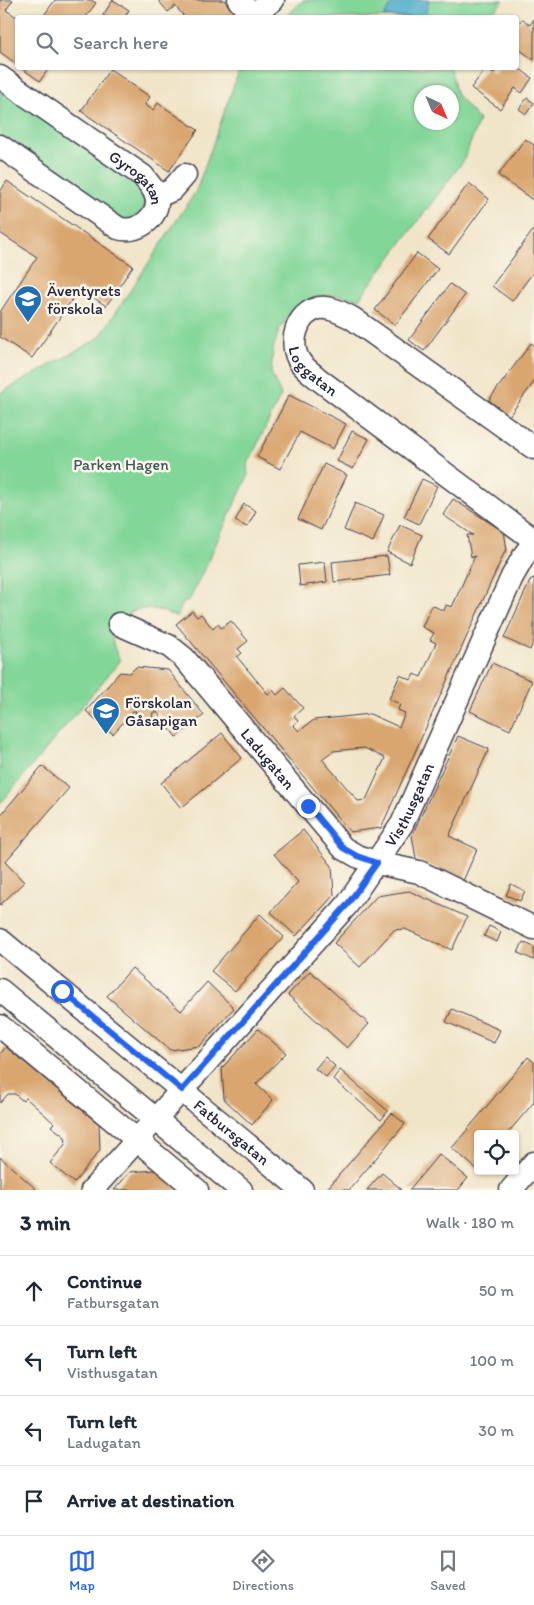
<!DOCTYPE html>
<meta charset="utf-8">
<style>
:root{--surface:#fff;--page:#f6f6f7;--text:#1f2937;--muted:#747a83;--line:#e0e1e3;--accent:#2563eb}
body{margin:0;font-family:Itim,sans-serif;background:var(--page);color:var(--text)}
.controls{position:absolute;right:15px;bottom:15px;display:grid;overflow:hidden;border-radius:5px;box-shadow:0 1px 4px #0004}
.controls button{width:45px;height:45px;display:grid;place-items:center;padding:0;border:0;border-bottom:1px solid var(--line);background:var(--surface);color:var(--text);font:25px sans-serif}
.compass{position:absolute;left:414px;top:85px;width:45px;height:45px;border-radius:50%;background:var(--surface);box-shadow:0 1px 4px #0004;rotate:136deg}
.stop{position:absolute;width:15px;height:15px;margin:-11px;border:4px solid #2563eb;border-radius:50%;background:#fff}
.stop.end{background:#2563eb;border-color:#fff;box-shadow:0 1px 5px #0008}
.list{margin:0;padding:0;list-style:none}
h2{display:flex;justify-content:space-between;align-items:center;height:65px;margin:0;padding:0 20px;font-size:21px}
h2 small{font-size:16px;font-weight:400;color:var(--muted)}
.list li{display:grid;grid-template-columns:32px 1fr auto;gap:15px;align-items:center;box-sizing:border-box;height:70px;padding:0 20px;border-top:1px solid var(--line)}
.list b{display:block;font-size:19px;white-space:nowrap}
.list p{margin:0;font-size:16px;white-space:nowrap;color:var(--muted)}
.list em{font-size:16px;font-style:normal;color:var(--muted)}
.icon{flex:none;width:28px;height:28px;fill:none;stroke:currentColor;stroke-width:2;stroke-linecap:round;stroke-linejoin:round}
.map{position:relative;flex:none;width:534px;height:1190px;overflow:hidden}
.search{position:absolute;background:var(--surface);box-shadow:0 1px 4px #0004;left:15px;right:15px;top:15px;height:55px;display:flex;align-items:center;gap:12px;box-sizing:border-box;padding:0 18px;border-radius:5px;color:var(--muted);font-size:19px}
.sheet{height:345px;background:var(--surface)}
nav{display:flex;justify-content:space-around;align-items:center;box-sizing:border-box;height:70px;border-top:1px solid var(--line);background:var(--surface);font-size:14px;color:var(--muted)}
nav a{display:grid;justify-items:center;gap:2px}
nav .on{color:var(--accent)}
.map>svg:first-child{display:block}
.green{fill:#81d698;stroke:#527c6a;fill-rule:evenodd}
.water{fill:#4bacca;stroke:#366782}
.building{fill:#d9a66f;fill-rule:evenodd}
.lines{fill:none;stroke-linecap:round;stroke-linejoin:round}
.minor-casing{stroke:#413f50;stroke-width:25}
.minor{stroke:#fff;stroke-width:22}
.route{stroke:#2563eb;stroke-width:6}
.labels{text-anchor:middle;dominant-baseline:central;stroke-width:5;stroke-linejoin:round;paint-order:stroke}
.street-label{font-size:16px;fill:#22223b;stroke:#fbf7ec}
.poi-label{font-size:16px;fill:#22223b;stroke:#fbf7ec;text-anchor:start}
.park-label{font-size:16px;fill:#3e5857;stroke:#fbf7ec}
</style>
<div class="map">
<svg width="534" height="1190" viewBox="0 0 534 1190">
<rect width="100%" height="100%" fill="#fbf7ec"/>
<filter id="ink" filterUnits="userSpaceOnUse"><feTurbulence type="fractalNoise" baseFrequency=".02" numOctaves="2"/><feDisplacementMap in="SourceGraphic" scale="10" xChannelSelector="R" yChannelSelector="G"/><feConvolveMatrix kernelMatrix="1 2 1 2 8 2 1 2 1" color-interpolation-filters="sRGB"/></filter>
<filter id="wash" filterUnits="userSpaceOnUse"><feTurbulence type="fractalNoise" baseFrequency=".0096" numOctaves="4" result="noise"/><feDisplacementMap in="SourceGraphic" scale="20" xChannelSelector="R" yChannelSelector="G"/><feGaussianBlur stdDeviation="1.12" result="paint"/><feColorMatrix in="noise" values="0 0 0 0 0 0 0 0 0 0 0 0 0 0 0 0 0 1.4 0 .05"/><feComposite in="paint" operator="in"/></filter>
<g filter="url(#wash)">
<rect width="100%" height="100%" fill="#f1e5c9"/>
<g class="green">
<polygon points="303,0 504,0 488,17 285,18"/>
<path d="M240 68H450L457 95 479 120 464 160 359 299 336 295 313 298 291 312 279 330 273 349 271 373 281 395 247 466 248 476 189 601 183 603 177 617C167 613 153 607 142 609 126 611 109 625 113 643 114 649 118 655 120 661L0 804V393L99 338 196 191ZM422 92H452V122H422Z"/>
<polygon points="0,84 128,172 150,204 127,224 0,140"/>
</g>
<polygon class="water" points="395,0 429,0 425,17 384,17 384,15"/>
<g id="blocks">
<g class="building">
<polygon points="0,0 13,0 6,10 18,18 18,65 0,52"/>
<polygon points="55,0 91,0 96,3 85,18 42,18"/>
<polygon points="113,0 129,10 124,18 107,18 103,15"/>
<polygon points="158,0 224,0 238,18 181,18 183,15 175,6 168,12"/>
<polygon points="522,19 530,25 534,19 534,60 516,47 516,27"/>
<polygon points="516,66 532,78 522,93 515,88 500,109 471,88 486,68 494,73 498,68 516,68"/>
<polygon points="21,68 49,68 40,81"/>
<polygon points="110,69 150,97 145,105 153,110 158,103 198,130 169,171 81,111"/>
<polygon points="527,98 534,103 526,114 519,109"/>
<polygon points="525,139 534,145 534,201 498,175"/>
<polygon points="7,181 133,266 106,306 80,288 32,358 0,337 0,312 37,257 0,233 0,192"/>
<polygon points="469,183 489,199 449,254 428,239"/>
<polygon points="534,229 534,271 512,301 492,286"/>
<polygon points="417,253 438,269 395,325 375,310"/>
<polygon points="450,284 465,295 424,351 409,340"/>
<polygon points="531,343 534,345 534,382 509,416 489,400"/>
<polygon points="289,395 346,424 333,449 300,432 280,469 257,457"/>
<polygon points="352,431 369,439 353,469 337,461"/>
<polygon points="324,464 347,475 321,530 298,519"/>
<polygon points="422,479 437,486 419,524 404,517"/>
<path d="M453 499 501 530H504L507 551H505L381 828 350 832 176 624 192 611 197 617 201 614 213 629 218 624 221 628 231 621 248 641 238 649 242 653 237 657 268 694 273 690 277 695 285 688 303 708 294 716 298 721 293 725 299 731 314 720 370 714 399 727 405 713 398 710 400 704 389 699 400 675 411 680 414 674 421 677 436 643 430 640 434 633 422 627 432 605 444 611 446 605 452 607 475 556 471 557 467 535H473L443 515ZM364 748 385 758 366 800 358 801 322 759 333 751Z"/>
<polygon points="355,503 384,515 373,542 344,530"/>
<polygon points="244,504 256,511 247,527 235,521"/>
<polygon points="400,525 422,535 410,563 387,552"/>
<polygon points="387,556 390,575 334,582 332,562"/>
<polygon points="325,562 327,582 300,586 298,565"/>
<polygon points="534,578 534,640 530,650 504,638 531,579"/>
<polygon points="492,663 532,681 510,730 470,711"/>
<polygon points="136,667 168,670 204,715 176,737 157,712 153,712 152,719 145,719 135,718 136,711 133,711 113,734 86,711 120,672 130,673"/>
<polygon points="222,733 242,758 181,808 161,783"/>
<polygon points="458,736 489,749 449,836 477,849 463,881 416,859 412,835"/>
<polygon points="42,766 69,788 5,862 24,882 0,905 0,816"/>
<polygon points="303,830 332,866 334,895 296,936 271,912 298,882 274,854"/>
<polygon points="511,884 525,891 520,901 506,895"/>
<polygon points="409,891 467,917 452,950 405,929 394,930 360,967 334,943 377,896"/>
<polygon points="260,914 284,937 235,991 211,971"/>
<polygon points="489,926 501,932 497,942 484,936"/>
<polygon points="523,942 534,947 534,960 518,953"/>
<polygon points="132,968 181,1011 207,982 234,1008 200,1046 170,1050 107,996"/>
<polygon points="310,971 369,1024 347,1048 288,995"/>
<polygon points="452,1009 500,1030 494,1043 446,1022"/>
<polygon points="258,1029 286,1053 256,1084 273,1100 252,1125 224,1099 222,1068"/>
<polygon points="6,1047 99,1124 100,1150 74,1183 50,1163 66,1143 65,1137 51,1126 54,1123 26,1098 23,1101 15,1094 8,1094 0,1103 0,1054"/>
<polygon points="325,1057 335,1066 326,1077 315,1069"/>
<polygon points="528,1057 534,1062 534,1102 507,1134 478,1134 478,1170 452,1148"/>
<polygon points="340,1070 388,1111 381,1120 333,1079"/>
<polygon points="392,1113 405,1124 349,1190 329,1190 327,1189"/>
<polygon points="439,1154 468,1178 458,1190 409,1190"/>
<polygon points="0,1157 37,1190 0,1190"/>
<polygon points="155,1170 179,1190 114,1190 130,1172"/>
<polygon points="382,1173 401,1189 400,1190 367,1190"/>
</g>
</g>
</g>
<g filter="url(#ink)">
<use href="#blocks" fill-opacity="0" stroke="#413f50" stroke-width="1"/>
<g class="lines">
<g class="minor-casing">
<g id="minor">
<polyline points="239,0 252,16 273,0"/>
<path id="s1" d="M0 77 143 176C148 183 156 190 157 200 158 219 136 234 118 228L0 146"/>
<polyline points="156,197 172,190 185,175"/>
<path id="s2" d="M534 448 352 318C342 313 330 306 319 308 296 313 288 344 300 362 304 368 312 373 317 378L534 540"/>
<path id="s3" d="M119 624 169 646 184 658 343 848 357 856 377 863 419 872 534 928"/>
<path id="s4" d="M0 940 302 1190"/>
<polyline points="0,990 241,1190"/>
<polyline points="0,1026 197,1190"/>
<path id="s5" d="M92 1190 347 905 402 824 512 577 525 554 534 542"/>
<polyline points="511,1190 534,1163"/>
</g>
</g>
<use href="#minor" class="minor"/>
</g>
</g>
<g class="lines" filter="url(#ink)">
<polyline class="route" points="62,991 182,1090 347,905 377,863 357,856 343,848 308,806"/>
</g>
<defs>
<g id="school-pin" transform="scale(1.4375)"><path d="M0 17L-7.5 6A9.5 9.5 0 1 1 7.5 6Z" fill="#1f6fb2" stroke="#fbf7ec"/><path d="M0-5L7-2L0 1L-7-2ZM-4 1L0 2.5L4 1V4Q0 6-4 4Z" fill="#fff"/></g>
</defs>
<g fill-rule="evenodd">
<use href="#school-pin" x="28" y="299"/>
<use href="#school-pin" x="106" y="711"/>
</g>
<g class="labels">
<g class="street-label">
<text stroke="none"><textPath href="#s1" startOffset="171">Gyrogatan</textPath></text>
<text stroke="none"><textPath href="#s2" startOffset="340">Loggatan</textPath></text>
<text stroke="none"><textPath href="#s3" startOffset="205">Ladugatan</textPath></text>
<text stroke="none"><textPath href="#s5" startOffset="501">Visthusgatan</textPath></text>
<text stroke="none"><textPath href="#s4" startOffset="301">Fatbursgatan</textPath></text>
</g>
<g class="poi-label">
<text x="47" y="290">Äventyrets<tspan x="47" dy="18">förskola</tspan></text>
<text x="125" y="702">Förskolan<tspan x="125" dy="18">Gåsapigan</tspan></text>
</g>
<g class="park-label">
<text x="121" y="464">Parken Hagen</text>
</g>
</g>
</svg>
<div class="controls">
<button><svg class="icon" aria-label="locate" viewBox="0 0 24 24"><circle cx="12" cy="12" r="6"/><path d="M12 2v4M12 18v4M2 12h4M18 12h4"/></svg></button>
</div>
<svg class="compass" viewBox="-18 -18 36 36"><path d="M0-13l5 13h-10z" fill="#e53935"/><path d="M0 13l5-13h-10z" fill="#747a83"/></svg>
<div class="stop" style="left:62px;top:991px"></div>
<div class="stop end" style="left:308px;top:806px"></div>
<div class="search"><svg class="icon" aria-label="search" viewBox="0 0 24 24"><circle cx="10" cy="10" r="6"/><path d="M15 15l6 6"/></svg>Search here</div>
</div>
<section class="sheet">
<h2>3 min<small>Walk · 180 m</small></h2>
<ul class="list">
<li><svg class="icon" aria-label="ahead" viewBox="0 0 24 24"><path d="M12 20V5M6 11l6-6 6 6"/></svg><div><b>Continue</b><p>Fatbursgatan</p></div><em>50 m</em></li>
<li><svg class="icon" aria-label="left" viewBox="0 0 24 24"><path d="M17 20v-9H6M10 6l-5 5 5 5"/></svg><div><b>Turn left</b><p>Visthusgatan</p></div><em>100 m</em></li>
<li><svg class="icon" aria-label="left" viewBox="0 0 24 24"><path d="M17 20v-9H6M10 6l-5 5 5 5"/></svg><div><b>Turn left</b><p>Ladugatan</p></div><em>30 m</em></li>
<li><svg class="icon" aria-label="arrive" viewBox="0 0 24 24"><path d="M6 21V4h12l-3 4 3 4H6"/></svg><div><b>Arrive at destination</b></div></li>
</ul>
</section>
<nav>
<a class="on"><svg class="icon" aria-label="map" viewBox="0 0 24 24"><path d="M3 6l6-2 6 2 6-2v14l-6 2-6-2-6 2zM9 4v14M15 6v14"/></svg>Map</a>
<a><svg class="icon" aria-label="directions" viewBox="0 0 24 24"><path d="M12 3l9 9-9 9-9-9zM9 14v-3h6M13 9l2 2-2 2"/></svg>Directions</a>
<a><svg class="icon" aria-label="saved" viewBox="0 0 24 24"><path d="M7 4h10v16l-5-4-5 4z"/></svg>Saved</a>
</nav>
